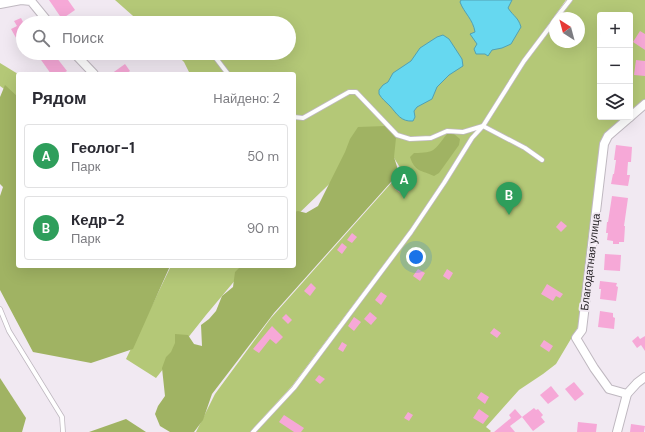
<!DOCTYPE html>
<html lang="ru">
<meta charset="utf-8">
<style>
:root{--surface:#fff;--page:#f7f7f7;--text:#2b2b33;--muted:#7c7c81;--line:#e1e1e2;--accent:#767d27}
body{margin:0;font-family:"DM Sans",sans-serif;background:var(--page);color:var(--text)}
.controls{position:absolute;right:12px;top:12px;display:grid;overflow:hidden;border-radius:4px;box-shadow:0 4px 16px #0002}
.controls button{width:36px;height:36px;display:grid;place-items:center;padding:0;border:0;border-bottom:1px solid var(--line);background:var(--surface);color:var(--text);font:20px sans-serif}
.compass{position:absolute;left:549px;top:12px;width:36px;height:36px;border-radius:50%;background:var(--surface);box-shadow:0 4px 16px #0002;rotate:324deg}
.you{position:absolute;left:416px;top:257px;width:14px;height:14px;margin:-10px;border:3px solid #fff;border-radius:50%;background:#1a73e8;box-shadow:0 0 0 6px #1a73e833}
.badge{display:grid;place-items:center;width:26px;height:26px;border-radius:50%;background:var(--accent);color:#fff;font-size:13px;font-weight:700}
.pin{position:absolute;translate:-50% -33px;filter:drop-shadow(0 1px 2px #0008)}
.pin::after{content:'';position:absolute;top:21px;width:14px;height:12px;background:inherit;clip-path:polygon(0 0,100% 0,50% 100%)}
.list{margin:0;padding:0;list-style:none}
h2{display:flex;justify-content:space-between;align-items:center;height:52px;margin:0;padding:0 16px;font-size:17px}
h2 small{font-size:13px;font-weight:400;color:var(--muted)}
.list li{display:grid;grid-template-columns:26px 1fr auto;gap:12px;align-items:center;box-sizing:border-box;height:64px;margin:0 8px 8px;padding:0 8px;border:1px solid var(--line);border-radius:4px}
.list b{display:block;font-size:15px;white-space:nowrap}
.list p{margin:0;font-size:13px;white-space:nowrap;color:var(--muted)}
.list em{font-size:13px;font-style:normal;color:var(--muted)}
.icon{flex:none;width:22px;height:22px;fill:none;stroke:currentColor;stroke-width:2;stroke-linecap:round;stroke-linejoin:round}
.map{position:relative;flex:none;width:645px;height:432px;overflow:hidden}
.search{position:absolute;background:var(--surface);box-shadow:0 4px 16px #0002;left:16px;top:16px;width:280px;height:44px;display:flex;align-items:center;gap:10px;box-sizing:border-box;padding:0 14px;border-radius:22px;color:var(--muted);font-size:15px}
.panel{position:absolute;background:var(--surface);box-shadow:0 4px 16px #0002;left:16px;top:72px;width:280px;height:196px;border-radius:4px}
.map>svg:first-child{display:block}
.green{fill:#b4c877}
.forest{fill:#a0b363}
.water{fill:#66d8f0;stroke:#52a0b2}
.building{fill:#f6a8d7}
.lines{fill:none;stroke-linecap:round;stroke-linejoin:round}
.lane-casing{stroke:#bfb8c0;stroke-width:5.5}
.street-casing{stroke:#bfb8c0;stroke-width:10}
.lane{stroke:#fff;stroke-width:4}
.street{stroke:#fff;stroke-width:8}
.labels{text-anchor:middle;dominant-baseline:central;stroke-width:4;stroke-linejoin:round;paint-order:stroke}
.street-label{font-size:11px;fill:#221f22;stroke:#f1e9f2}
</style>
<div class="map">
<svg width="645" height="432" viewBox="0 0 645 432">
<rect width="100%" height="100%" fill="#f1e9f2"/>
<g class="green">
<polygon points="115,0 566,0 523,60 481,125 471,136 442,182 409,231 292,386 250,432 196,432 215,394 271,318 402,171 379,133 349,165 294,218 294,74 190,74 184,62 175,53 289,53 289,23 141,23"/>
<polygon points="573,0 645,0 645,100 630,113 630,15 600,15 600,117 626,117 606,134 578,327 556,364 543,374 519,390 486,427 491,431 490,432 255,432 295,389 412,233 446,184 474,139 485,127 526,62 555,24 555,42 579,42 579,18 559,18"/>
<polygon points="0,63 18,74 18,99 0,86"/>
<polygon points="171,266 247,266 206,315 156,378 126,359"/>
</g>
<g class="forest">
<polygon points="5,85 18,97 18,266 170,266 133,349 91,363 33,352 0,290 0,196 3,187 0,184 0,97"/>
<polygon points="386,126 396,138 394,157 399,173 274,313 212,394 203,420 194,432 170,432 160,426 155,414 158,406 165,396 162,368 166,357 171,352 175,343 175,334 188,335 194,344 202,346 201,325 209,319 216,311 222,296 233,287 235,272 241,266 294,266 294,212 298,211 306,213 318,206 345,152 350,139 358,127"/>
<path d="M447 134H454L460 139 459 145 439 173 434 176C421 170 415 172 410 157L414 153C436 153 434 150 447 134Z"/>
<polygon points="0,378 26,418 22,432 0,432"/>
<polygon points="126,419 146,432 89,432"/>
</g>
<g class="water">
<path d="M461 0H512L508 8C514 17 518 17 521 27L511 44 502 48 492 50 488 56 485 54H476L474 49 477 44 470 34 475 32C473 19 464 13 460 2Z"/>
<path d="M443 35 449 39 462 59 463 66 449 75 437 87 432 99 417 107 414 111 415 117 413 121C401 122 397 114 390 106 386 102 382 99 379 94V90L383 85 388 82 393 73 411 61 420 48 437 37Z"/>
</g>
<g class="building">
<polygon points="49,0 68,0 75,10 62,19"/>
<polygon points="21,18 23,22 23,41 19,43 11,29 17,26 14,21"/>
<polygon points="640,31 645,34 645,50 633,42"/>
<polygon points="45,53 53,53 67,71 62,74 51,74 39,57"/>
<polygon points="636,60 645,61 645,76 634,75"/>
<polygon points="125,64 130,71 126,74 111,74"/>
<polygon points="616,145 632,147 631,162 628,162 627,175 630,175 628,186 611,184 613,174 614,174 616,160 614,160"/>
<polygon points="403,180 410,186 403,195 395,189"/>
<polygon points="612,196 628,198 624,226 625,226 624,242 619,242 619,244 613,244 613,241 607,240 608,233 606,233 607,222 608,222"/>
<polygon points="561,221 567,226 561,232 556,227"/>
<polygon points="352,233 357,237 352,243 347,240"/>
<polygon points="342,243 347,247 342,254 337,250"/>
<polygon points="605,254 621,255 620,271 604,270"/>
<polygon points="418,269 425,273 420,281 413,276"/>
<polygon points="447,269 453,273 449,280 443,276"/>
<polygon points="600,281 617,283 616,286 618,287 616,301 600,299 601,289 599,289"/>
<polygon points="311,283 316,288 310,296 304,291"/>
<polygon points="547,284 563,294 560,298 556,296 553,301 541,294"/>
<polygon points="381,292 387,296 381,305 375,300"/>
<polygon points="600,311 613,313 613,317 615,318 614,329 598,327"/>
<polygon points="370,312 377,318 371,325 364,319"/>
<polygon points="286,314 292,320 288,324 282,318"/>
<polygon points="354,317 361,322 354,331 348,326"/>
<polygon points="272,326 283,337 276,344 270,339 259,353 253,349"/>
<polygon points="494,328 501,333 497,338 490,333"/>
<polygon points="638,336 640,339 645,336 645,351 641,345 637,348 632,341"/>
<polygon points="544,340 553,346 549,352 540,346"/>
<polygon points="342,342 347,345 343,352 338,349"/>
<polygon points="319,375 325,379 320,384 315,380"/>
<polygon points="574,382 584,394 575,401 565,389"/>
<polygon points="551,386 559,396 548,404 540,395"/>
<polygon points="481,392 489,397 485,404 477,398"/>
<polygon points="534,408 536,410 538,409 543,415 541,417 545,422 533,431 522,417"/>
<polygon points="479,409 489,416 483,424 473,418"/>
<polygon points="515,409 522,417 510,426 515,432 494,432 511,418 509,415"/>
<polygon points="408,412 413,415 409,421 404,418"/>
<polygon points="284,415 304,428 301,432 294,432 279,422"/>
<polygon points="578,422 597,424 596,432 577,432"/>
<polygon points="631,424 645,426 644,432 630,432"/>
</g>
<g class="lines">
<g class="lane-casing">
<g id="lane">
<polyline points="556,18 570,0"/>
<polyline points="212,53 228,74"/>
<polyline points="294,117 303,118 349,92 356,92 397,135 410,139 431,138 447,131 463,132 483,126 525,148 542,160"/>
<polyline points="0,309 9,331 62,417 63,432"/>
<polyline points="253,432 294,388 411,232 444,183 472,138 483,126 524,61 555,20"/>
</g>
</g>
<g class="street-casing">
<g id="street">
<polyline points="0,4 21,0 31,1 49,23"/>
<polyline points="74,53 94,74"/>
<polyline points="630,117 645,104"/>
<polyline points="627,394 609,389 594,368 576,338 582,330 604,144 608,136 630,117"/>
<polyline points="617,432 627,394 637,383 645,377"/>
</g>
</g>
<use href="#lane" class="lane"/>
<use href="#street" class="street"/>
</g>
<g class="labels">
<g class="street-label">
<text transform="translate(590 262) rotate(-83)">Благодатная улица</text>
</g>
</g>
</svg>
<div class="controls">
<button>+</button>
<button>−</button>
<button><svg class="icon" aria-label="layers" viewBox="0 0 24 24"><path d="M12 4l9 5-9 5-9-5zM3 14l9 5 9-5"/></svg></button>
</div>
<svg class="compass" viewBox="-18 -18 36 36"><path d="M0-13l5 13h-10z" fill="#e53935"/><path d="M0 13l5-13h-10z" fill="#7c7c81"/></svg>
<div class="you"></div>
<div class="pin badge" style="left:404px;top:199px;background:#2e9e5b">A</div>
<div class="pin badge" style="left:509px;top:215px;background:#2e9e5b">B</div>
<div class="search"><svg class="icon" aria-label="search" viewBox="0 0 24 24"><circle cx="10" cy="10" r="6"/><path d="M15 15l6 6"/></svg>Поиск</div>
<section class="panel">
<h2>Рядом<small>Найдено: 2</small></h2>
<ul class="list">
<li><span class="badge" style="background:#2e9e5b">A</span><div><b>Геолог-1</b><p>Парк</p></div><em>50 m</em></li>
<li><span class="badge" style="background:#2e9e5b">B</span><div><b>Кедр-2</b><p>Парк</p></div><em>90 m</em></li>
</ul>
</section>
</div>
